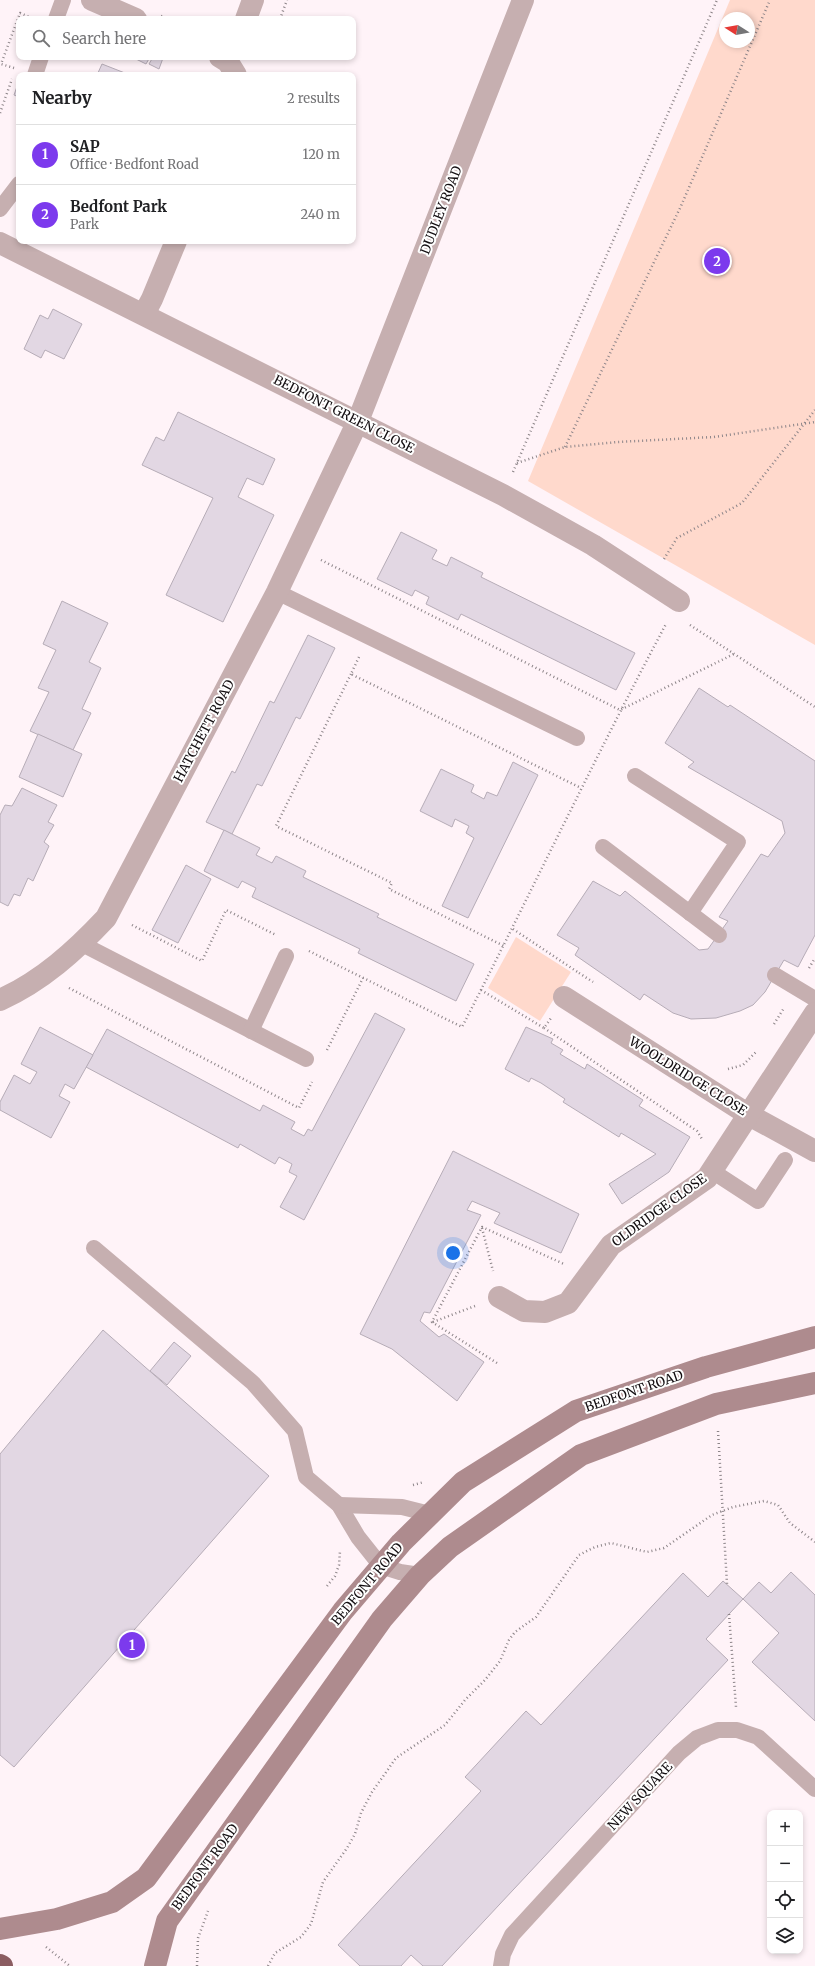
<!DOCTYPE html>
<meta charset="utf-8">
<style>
:root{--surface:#fff;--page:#f6f6f6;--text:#202124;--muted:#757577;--line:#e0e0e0;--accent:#7c3aed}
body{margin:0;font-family:Merriweather,serif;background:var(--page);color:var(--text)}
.controls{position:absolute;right:12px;bottom:12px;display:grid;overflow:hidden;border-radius:8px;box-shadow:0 2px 6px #0003}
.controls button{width:36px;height:36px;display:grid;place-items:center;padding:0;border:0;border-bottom:1px solid var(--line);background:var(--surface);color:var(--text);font:20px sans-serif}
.compass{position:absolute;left:719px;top:12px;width:36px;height:36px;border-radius:50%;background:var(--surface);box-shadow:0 2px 6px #0003;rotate:281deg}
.you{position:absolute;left:453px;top:1253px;width:14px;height:14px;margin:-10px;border:3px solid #fff;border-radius:50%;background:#1a73e8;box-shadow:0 0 0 6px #1a73e833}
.badge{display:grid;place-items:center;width:26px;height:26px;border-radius:50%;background:var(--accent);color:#fff;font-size:13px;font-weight:700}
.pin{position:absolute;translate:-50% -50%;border:2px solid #fff;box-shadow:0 1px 4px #0006}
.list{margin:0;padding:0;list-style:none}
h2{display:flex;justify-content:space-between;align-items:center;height:52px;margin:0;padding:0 16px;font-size:17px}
h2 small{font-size:13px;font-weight:400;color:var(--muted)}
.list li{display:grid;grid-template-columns:26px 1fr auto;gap:12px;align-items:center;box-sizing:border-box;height:60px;padding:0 16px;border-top:1px solid var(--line)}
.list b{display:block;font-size:15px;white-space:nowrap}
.list p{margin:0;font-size:13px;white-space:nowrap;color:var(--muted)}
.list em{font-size:13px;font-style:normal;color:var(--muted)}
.icon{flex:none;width:22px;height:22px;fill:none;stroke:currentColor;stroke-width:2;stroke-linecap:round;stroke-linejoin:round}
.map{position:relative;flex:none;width:815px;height:1966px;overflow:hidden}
.search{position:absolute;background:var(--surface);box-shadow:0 2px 6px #0003;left:16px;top:16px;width:340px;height:44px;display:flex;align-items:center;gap:10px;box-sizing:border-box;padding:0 14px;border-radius:8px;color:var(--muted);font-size:15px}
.panel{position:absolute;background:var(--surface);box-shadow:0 2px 6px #0003;left:16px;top:72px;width:340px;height:172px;border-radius:8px}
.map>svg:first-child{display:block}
.green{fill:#ffd9cc;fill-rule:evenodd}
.building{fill:#e2d7e3;stroke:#b6acb7}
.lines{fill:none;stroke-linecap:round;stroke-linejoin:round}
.path{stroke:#8d8589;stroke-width:2.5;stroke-dasharray:1 3;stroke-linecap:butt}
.lane{stroke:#c6afb0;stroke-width:16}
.street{stroke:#c6afb0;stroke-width:22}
.secondary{stroke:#ae8b8e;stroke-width:22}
.highway{stroke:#8b5d61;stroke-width:22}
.labels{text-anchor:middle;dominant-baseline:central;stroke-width:4;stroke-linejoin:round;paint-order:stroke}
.street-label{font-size:13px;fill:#130e11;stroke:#fff}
</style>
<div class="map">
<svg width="815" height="1966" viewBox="0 0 815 1966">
<rect width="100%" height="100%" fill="#fff3f8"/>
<g class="green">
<path d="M730 0H815V645L528 481ZM725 18H749V42H725Z"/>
<polygon points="516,937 571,972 540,1021 488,988"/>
</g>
<g class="building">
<polygon points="132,57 150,57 146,64"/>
<polygon points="153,57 163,58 159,69 149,64"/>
<polygon points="102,64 130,75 97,75"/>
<polygon points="19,81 19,97 14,95"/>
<polygon points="53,309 82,324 64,359 45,350 41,358 24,349 40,315 48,319"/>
<polygon points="178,412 275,459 263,485 247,478 238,497 274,515 223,622 166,595 213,498 142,465 156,437 164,441"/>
<polygon points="401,532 437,550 432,559 447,566 451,557 483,573 481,577 635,653 616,690 461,614 458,620 426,604 429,597 415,590 412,596 377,579"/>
<polygon points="62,601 108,623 89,662 101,668 82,709 91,713 73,750 30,731 49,692 38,688 56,650 43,644"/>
<polygon points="308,635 335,648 300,719 296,717 262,786 257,784 232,834 206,822 232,771 235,773 270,701 274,703"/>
<polygon points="699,688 728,707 730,705 815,761 815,935 798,967 784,960 765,992 753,1005 740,1011 716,1018 691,1019 673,1013 644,994 640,1000 575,955 579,948 557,935 593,881 620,896 625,891 699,950 708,949 728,921 719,917 761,854 768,857 785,833 782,821 688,767 694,762 665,743"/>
<polygon points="38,734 82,754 63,797 19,777"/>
<polygon points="513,762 538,775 468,918 442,906 474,838 466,833 469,826 455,819 452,827 420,811 441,769 474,785 471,792 484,799 487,792 497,796"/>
<polygon points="22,788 57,805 48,822 54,825 44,842 49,846 33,881 28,878 20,896 14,894 8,906 0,902 0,815 5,805 12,806"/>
<polygon points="224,830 260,848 256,855 272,863 276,856 306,871 303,877 379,914 377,917 474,964 456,1001 358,953 360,949 252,897 256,888 242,881 238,888 204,871"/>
<polygon points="186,865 211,879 178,943 152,930"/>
<polygon points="375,1013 405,1029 304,1220 280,1207 297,1176 289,1172 292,1164 279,1157 275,1164 240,1144 238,1148 86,1067 107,1029 260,1111 263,1105 295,1122 291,1129 304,1136 308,1129 312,1131"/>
<polygon points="40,1027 93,1055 74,1089 65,1084 59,1096 70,1102 51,1138 0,1110 0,1102 14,1075 30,1084 37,1072 21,1064"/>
<polygon points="526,1027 553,1039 551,1043 563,1050 560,1054 585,1069 587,1064 643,1100 639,1106 690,1137 669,1172 622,1204 609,1184 656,1154 621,1133 619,1137 563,1102 565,1099 541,1083 531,1078 529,1082 505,1069"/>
<polygon points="453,1151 579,1214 561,1253 494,1223 500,1213 472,1201 467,1210 481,1215 430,1313 424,1312 420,1321 439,1337 444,1334 484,1362 457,1401 392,1349 360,1334"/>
<polygon points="103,1330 269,1476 14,1767 0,1755 0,1454"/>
<polygon points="174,1342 191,1356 167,1385 150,1371"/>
<polygon points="791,1572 815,1595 815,1721 752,1662 779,1633 743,1599 759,1582 771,1593"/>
<polygon points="683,1573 708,1597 723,1581 743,1599 706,1639 728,1660 442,1966 423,1966 411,1955 401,1966 360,1966 338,1945 481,1791 465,1777 526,1711 541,1725"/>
</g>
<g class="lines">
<g class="path">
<polyline points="161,16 168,19"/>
<polyline points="280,19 287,0"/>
<polyline points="14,68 1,64 20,13 34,19"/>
<polyline points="0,113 12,79"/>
<polyline points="565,447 681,206 770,0"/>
<polyline points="517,463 565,447 618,442 714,437 815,422"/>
<polyline points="513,472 717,0"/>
<polyline points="664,559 677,538 742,503 815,410"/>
<polyline points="321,560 620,710 734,654"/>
<polyline points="690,625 815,707"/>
<polyline points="359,657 351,674 581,788"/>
<polyline points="351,674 276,826 392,883 389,889 504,946"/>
<polyline points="132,925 202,961 226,910 276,935"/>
<polyline points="513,929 579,973"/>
<path d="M309 951 462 1027C531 893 595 757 666 624"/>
<polyline points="809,968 815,958"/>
<polyline points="579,973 593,982"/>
<polyline points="69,988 299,1108 312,1082"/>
<polyline points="481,990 544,1028 551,1018"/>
<polyline points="774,1024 784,1008"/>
<polyline points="544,1028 697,1131 702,1139"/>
<polyline points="327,1050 363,978"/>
<polyline points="728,1069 743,1065 756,1052"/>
<polyline points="482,1228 493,1271"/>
<polyline points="433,1322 475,1306"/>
<polyline points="497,1363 432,1322 482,1227 564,1264"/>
<polyline points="718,1431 727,1584"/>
<polyline points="413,1485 424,1482"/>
<polyline points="327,1586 335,1576 339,1565 340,1551"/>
<polyline points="729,1614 736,1707"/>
<polyline points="46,1947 70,1966"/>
<polyline points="197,1966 198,1938 208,1911"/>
<polyline points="268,1966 275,1953 301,1937 311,1924 323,1882 347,1848 355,1834 361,1813 372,1792 396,1758 445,1725 465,1700 485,1680 500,1661 509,1640 515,1632 536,1617 579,1555 595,1547 611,1543 647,1552 664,1548 712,1515 733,1507 764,1501 778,1505 790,1523 815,1542"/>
</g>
<g class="lane">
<polyline points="56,19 63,0"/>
<polyline points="35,75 41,57"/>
<polyline points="0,209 19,184"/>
<polyline points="277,592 577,738"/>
<polyline points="635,776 738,842 690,913"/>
<polyline points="603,847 719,935"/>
<polyline points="82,944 306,1059"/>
<polyline points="775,975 815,999"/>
<polyline points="251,1031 286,956"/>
<polyline points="712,1171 758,1201 785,1160"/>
<polyline points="94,1248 253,1383 295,1431 306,1477 339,1505 358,1537 381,1566 400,1572 420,1575"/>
<polyline points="339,1505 402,1507 430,1514"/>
<polyline points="501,1966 503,1954 512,1935 679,1753 697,1738 718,1730 737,1730 758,1737 815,1789"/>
</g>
<g class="street">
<polyline points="92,0 136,19"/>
<polyline points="246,19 253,0"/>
<polyline points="220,57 228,62 236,75"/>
<polyline points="0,243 503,495 593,545 679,601"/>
<polyline points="144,314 152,299 176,241"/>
<polyline points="564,997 749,1115 815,1151"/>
<path d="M0 1000C42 981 75 951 106 918L277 592 358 421 523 0"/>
<polyline points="499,1297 524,1311 545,1312 568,1303 611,1245 707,1178 815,1013"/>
</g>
<g class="secondary">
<polyline points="0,1929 57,1919 112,1902 146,1878 343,1611 401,1543 463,1482 576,1411 706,1367 815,1337"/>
<polyline points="155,1966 167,1921 382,1619 420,1575 450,1547 581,1455 716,1404 815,1383"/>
</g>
<polyline class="highway" points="0,1965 2,1966"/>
</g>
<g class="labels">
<g class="street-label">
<text transform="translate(441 210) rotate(-69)">DUDLEY ROAD</text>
<text transform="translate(344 414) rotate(27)">BEDFONT GREEN CLOSE</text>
<text transform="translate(204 731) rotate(-62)">HATCHETT ROAD</text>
<text transform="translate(688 1076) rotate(32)">WOOLDRIDGE CLOSE</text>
<text transform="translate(659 1210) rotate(-36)">OLDRIDGE CLOSE</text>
<text transform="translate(634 1391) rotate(-19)">BEDFONT ROAD</text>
<text transform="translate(367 1584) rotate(-50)">BEDFONT ROAD</text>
<text transform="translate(640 1796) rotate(-47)">NEW SQUARE</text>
<text transform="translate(205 1867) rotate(-54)">BEDFONT ROAD</text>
</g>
</g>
</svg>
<div class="controls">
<button>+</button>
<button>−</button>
<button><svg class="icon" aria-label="locate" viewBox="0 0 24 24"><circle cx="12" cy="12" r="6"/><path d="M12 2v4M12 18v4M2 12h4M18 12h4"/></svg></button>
<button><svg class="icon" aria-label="layers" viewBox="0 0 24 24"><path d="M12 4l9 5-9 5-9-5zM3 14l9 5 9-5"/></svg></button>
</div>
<svg class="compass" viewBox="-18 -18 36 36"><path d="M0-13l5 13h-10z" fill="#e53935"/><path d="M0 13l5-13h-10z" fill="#757577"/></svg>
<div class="you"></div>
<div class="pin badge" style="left:132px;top:1645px">1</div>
<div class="pin badge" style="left:717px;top:261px">2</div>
<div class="search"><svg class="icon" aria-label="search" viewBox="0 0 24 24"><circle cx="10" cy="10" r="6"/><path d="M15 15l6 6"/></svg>Search here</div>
<section class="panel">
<h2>Nearby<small>2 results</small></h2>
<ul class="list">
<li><span class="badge">1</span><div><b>SAP</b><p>Office · Bedfont Road</p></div><em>120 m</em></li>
<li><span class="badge">2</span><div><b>Bedfont Park</b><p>Park</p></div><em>240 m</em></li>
</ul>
</section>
</div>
